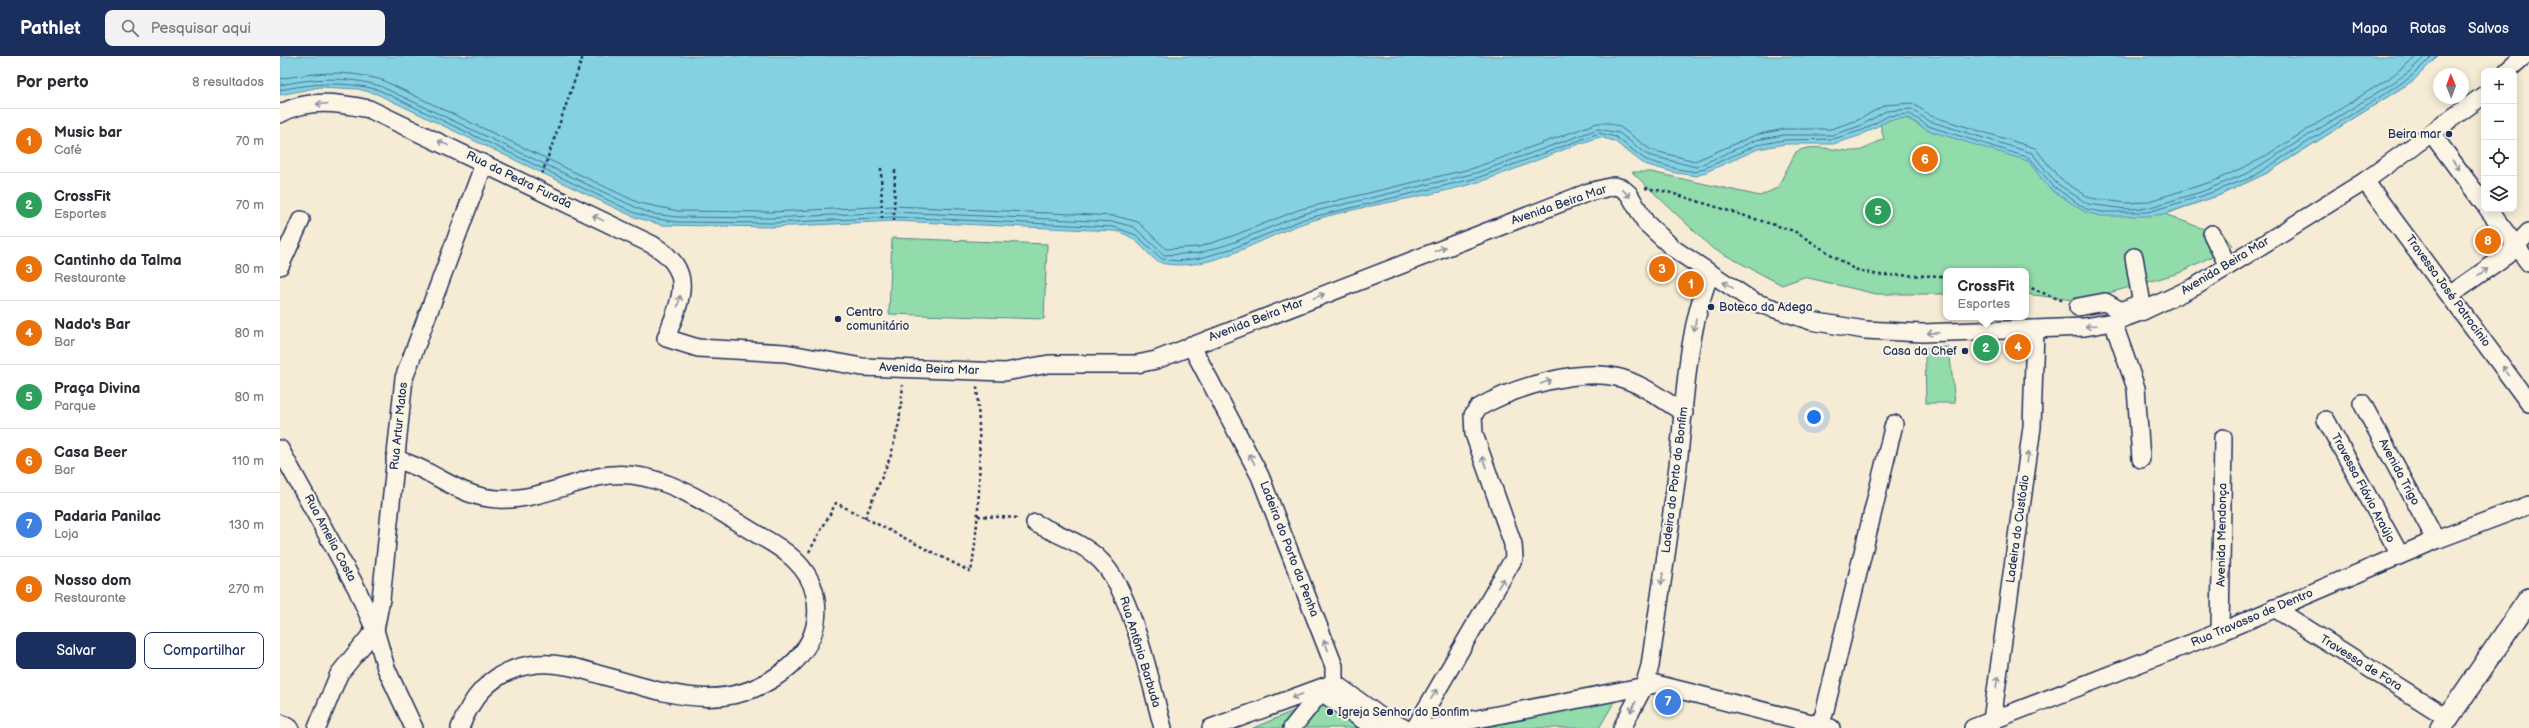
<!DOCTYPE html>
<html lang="pt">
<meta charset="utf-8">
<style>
:root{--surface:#fff;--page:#f2f2f3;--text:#2b2b33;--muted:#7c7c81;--line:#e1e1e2;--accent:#1b2f5e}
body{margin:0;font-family:"Balsamiq Sans",sans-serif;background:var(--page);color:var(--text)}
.controls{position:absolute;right:12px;top:12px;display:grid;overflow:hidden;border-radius:8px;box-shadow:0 2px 10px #0003}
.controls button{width:36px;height:36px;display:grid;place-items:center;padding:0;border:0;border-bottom:1px solid var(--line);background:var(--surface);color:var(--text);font:20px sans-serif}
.compass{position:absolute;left:2153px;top:12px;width:36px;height:36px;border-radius:50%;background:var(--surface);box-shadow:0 2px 10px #0003;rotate:359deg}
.you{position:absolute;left:1534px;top:361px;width:14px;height:14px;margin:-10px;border:3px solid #fff;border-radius:50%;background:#1a73e8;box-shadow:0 0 0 6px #1a73e833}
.badge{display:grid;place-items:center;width:26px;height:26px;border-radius:50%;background:var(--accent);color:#fff;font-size:13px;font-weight:700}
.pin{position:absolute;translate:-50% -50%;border:2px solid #fff;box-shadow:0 1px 4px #0006}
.popup{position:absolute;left:1663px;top:212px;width:86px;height:52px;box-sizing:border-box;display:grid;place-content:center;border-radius:8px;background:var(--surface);filter:drop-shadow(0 1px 3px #0005);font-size:13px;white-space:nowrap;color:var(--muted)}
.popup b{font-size:15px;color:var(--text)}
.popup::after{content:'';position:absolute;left:50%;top:100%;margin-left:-8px;border:8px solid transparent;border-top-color:var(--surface)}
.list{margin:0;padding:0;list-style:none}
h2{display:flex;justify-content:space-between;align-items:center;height:52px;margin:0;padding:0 16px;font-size:17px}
h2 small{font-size:13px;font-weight:400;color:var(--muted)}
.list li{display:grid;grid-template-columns:26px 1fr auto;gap:12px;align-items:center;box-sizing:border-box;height:64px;padding:0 16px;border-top:1px solid var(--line)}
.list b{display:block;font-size:15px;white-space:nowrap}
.list p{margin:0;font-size:13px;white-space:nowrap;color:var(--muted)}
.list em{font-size:13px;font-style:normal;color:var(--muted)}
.actions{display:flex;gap:8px;padding:12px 16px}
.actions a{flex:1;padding:9px 0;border:1px solid var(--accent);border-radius:8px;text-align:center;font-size:14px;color:var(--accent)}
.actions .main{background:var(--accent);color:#fff}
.icon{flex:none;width:22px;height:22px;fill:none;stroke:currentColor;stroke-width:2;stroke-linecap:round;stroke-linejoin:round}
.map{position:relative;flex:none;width:2249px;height:672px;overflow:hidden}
header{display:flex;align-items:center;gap:24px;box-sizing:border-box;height:56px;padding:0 20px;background:var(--accent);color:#fff}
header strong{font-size:19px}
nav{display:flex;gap:22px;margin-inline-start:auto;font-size:14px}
.search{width:280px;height:36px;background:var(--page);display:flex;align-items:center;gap:10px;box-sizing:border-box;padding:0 14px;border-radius:8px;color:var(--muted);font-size:15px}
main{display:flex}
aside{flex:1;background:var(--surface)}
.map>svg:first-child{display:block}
.green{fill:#92dbab;stroke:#568584}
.water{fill:#84d1e2;stroke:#5a90ad}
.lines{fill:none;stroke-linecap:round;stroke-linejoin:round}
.shore{stroke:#457093;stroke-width:1}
.minor-casing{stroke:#1b2f5e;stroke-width:20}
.major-casing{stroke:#1b2f5e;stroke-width:24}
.path{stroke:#1b2f5e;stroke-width:2.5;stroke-dasharray:3 3;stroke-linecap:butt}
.minor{stroke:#fcf5e5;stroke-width:17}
.major{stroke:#fcf5e5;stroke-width:21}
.oneway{stroke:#8c92a2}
.poi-dot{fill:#1b2f5e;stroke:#fcf5e5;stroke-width:1.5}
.labels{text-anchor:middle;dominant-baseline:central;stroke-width:4;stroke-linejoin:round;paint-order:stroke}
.poi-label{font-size:12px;fill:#1b2f5e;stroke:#fcf5e5;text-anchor:start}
.street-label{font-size:12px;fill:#1b2f5e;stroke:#fcf5e5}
</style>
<header>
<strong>Pathlet</strong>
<div class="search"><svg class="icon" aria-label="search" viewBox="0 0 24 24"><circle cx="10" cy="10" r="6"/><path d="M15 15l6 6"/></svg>Pesquisar aqui</div>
<nav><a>Mapa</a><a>Rotas</a><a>Salvos</a></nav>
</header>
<main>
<aside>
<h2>Por perto<small>8 resultados</small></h2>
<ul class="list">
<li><span class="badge" style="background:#e8710a">1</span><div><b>Music bar</b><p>Café</p></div><em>70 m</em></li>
<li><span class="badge" style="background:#2e9e5b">2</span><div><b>CrossFit</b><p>Esportes</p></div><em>70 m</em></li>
<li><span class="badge" style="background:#e8710a">3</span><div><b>Cantinho da Talma</b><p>Restaurante</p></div><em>80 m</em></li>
<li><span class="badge" style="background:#e8710a">4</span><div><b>Nado's Bar</b><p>Bar</p></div><em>80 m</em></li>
<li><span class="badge" style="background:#2e9e5b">5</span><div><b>Praça Divina</b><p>Parque</p></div><em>80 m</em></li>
<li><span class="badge" style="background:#e8710a">6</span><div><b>Casa Beer</b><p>Bar</p></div><em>110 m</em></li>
<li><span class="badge" style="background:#3f7fe0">7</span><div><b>Padaria Panilac</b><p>Loja</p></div><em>130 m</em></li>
<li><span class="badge" style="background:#e8710a">8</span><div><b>Nosso dom</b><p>Restaurante</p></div><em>270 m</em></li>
</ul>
<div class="actions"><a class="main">Salvar</a><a>Compartilhar</a></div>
</aside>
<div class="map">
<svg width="2249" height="672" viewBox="0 0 2249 672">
<rect width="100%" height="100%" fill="#f6ebd4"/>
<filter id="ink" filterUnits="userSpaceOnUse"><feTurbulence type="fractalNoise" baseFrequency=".025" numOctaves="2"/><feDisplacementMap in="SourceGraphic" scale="8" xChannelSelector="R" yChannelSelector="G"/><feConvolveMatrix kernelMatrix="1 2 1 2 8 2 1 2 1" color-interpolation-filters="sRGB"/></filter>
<g filter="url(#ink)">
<g class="green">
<path d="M2158 0 2134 24 1987 117 1940 139 1885 158 1921 172 1941 175 1952 190 1899 217 1801 245 1746 238V215H1666V238H1596L1524 221 1502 229 1432 192 1352 116H1371L1480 140 1497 132 1516 96C1534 86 1556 96 1575 95 1586 95 1593 86 1604 84L1600 68C1633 52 1630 71 1655 76Z"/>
<polygon points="612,182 767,188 764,263 609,258"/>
<polygon points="1669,291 1675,347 1646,347 1645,292"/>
<polygon points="1051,639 1101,672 973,672"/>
<polygon points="1336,643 1319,672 1198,672"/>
</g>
<path class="water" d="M0 0H2158L2134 24 1987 117 1940 139 1884 158 1868 160H1821L1805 156 1770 133 1748 105 1647 74 1629 62 1609 64 1579 80 1553 88H1505L1478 93 1417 120 1396 117 1364 108 1334 85 1320 81C1277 94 1236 115 1192 128 1138 143 1081 149 1027 166 982 181 935 215 886 208 867 206 863 180 834 175L614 165 492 171 382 169 354 161 97 38 78 33 40 31 0 39Z"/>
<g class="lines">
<g class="shore">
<path d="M0 23C35 16 67 14 102 24L359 147 398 155 491 156 614 150 835 160 858 166 886 193 919 191 950 181 1021 153 1194 112 1317 67H1330L1340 71 1371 94 1415 105 1475 79 1504 73H1551L1578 64 1605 49 1632 47 1651 60 1755 92 1780 123 1810 142 1846 147 1866 146 1934 125 1979 104 2108 23 2137 0"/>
<path d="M0 29C35 22 66 20 100 30L357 152 373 158 397 161 491 162 614 156 835 166 854 171 884 199 920 197 952 187 1023 158 1196 117 1318 73 1339 77 1368 99 1416 111 1476 84 1504 79H1552L1580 70 1606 55 1631 53 1649 65 1752 97 1776 127 1808 148 1846 153 1867 152 1921 136 1968 117 2111 28 2129 16 2145 0"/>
<path d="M0 34C34 27 65 25 99 34L355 157 371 162 397 166 492 167 614 161 834 171 856 179 882 203 898 205 921 202 954 192 1024 163 1197 122 1319 77 1336 81 1366 104 1397 113 1416 116 1477 89 1504 84 1553 83 1583 74 1608 60 1630 58 1648 70 1750 102 1773 130 1806 153 1822 156H1868L1922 140 1970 122 2114 32 2132 20 2152 0"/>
</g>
<g class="minor-casing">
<g id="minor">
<polyline points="2227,15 2244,0"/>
<path d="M0 58C27 42 60 47 89 53L373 189C416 215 401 243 386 282L418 292 505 297 582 311 725 316 769 308H857L876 304 1309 136 1334 130 1342 132 1349 138 1366 167 1394 193 1474 246 1531 265 1585 274 1642 277 1805 271 1833 266 1863 255 1916 230 2085 125 2204 39"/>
<polyline points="2152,78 2204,148"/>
<polyline points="2085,125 2249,347"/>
<polyline points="2208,153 2249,207"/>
<polyline points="1932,178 1948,210"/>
<polyline points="1854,201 1863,255"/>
<polyline points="0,210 21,164"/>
<polyline points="2171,238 2227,199 2249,176"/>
<polyline points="1798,251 1825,246 1841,255 1856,249"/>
<polyline points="1833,266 1856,332 1861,403"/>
<polyline points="911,289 980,420 1054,610 1054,627"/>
<polyline points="2082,347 2156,484"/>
<polyline points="2046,364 2120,499"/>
<polyline points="0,393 77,533 95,574 106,612 134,672"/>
<path d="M115 402C126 407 139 411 149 417 172 429 191 442 218 443 251 445 286 429 318 421 376 407 432 452 480 480 504 493 529 510 535 539 541 567 531 591 510 610 450 662 389 638 321 619 301 613 278 606 257 608 217 612 193 636 180 672"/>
<path d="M755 467C776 478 804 487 821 505 853 538 870 626 883 672"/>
<polyline points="1994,552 2168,662"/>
<polyline points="95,574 101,543 124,322 204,108"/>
<polyline points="1940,576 1943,382"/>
<polyline points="1054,627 1101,661 1124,672"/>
<polyline points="0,667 10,672"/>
<polyline points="37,672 59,618 95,574"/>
<polyline points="931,672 1054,627"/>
<polyline points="1012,672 1041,636 1095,672"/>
<path d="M1135 672 1234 502 1233 488 1194 378 1193 359 1198 352C1232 332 1298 312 1336 321 1360 326 1383 344 1404 357"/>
<polyline points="1151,672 1376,628 1551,672"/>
<path d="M1342 672 1364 630 1370 610C1379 546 1389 482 1397 418 1405 352 1405 280 1430 218"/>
<polyline points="1538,672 1544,658 1614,368"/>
<polyline points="1693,672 1940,576 2156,484 2249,449"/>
<polyline points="1711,672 1752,371 1755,273"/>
</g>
</g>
<g class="major-casing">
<polyline id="major" points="2161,672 2249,543"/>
</g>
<g class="path">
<polyline points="601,112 602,165"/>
<polyline points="262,118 303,0"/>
<polyline points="1365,132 1388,136 1514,175 1574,213 1598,219 1666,220"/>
<polyline points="614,165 615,114"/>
<polyline points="1746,230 1783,245"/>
<polyline points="698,460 740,462"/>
<polyline points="585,462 611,399 619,367 623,329"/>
<path d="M529 496 556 447 691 516C701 454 701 393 697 331"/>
</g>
<use href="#minor" class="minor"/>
<use href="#major" class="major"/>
</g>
<defs><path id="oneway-shaft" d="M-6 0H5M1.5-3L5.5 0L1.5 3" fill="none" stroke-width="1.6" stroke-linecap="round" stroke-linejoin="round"/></defs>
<g class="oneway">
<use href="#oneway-shaft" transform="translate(42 48) rotate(178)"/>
<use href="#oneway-shaft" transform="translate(163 87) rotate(-154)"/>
<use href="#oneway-shaft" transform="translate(2176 109) rotate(53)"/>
<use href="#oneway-shaft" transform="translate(1346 137) rotate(46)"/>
<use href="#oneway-shaft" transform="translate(318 162) rotate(-154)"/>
<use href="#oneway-shaft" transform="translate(1160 193) rotate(-21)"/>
<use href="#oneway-shaft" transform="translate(2203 216) rotate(-35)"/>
<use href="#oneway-shaft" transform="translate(1448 229) rotate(-148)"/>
<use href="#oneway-shaft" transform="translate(1039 240) rotate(-21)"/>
<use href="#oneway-shaft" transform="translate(399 245) rotate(-76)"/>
<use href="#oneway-shaft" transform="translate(1415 269) rotate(99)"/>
<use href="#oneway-shaft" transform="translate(1811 270) rotate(171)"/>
<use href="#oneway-shaft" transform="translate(1653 277) rotate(178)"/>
<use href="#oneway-shaft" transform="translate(2226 315) rotate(-126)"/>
<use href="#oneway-shaft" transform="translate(1266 326) rotate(-20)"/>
<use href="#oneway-shaft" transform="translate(1748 401) rotate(-82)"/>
<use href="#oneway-shaft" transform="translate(972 403) rotate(-116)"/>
<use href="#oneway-shaft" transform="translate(1204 406) rotate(-110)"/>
<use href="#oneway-shaft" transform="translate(1382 523) rotate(98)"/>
<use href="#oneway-shaft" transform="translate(1221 527) rotate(-57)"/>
<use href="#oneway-shaft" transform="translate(1046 589) rotate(-111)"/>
<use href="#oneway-shaft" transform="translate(1717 626) rotate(-82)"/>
<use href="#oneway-shaft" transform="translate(1154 638) rotate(-60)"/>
<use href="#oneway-shaft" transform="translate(1017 640) rotate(160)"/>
<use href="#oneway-shaft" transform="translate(1353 651) rotate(118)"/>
</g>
</g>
<g class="poi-dot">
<circle cx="2169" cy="78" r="4"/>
<circle cx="1431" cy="251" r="4"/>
<circle cx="558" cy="263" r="4"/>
<circle cx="1685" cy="295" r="4"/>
<circle cx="1050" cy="656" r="4"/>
</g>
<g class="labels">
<g class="poi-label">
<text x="2161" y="78" text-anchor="end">Beira mar</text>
<text x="1439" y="251">Boteco da Adega</text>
<text x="566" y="256">Centro<tspan x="566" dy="14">comunitário</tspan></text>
<text x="1677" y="295" text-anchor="end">Casa da Chef</text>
<text x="1058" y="656">Igreja Senhor do Bonfim</text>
</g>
<g class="street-label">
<text transform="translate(239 124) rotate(26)">Rua da Pedra Furada</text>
<text transform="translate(1279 149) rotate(-19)">Avenida Beira Mar</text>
<text transform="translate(1945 210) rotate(-31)">Avenida Beira Mar</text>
<text transform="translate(2168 235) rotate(54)">Travessa José Patrocínio</text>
<text transform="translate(976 264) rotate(-21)">Avenida Beira Mar</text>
<text transform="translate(649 313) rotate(2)">Avenida Beira Mar</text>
<text transform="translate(119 370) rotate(-84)">Rua Artur Matos</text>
<text transform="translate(2119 416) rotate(62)">Avenida Trigo</text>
<text transform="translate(1395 424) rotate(-83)">Ladeira do Porto do Bonfim</text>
<text transform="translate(2083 432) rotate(62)">Travessa Flávio Araújo</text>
<text transform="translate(1738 473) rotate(-82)">Ladeira do Custódio</text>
<text transform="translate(1942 479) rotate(-89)">Avenida Mendonça</text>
<text transform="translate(50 482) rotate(62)">Rua Amelia Costa</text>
<text transform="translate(1009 493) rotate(69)">Ladeira do Porto da Penha</text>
<text transform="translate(1972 562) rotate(-23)">Rua Travasso de Dentro</text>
<text transform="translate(860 596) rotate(73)">Rua Antônio Barbuda</text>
<text transform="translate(2081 607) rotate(32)">Travessa de Fora</text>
</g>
</g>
</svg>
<div class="controls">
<button>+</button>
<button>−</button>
<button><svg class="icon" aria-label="locate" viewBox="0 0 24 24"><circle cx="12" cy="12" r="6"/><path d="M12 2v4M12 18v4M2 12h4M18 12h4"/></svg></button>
<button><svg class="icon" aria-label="layers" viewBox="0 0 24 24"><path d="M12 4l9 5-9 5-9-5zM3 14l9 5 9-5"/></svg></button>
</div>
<svg class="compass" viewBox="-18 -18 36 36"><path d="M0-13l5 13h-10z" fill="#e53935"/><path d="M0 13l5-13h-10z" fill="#7c7c81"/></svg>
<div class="you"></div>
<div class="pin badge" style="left:1411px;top:228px;background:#e8710a">1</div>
<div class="pin badge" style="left:1706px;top:292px;background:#2e9e5b">2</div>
<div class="popup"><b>CrossFit</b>Esportes</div>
<div class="pin badge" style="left:1382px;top:213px;background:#e8710a">3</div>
<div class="pin badge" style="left:1738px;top:291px;background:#e8710a">4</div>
<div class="pin badge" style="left:1598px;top:155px;background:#2e9e5b">5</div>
<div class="pin badge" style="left:1645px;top:103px;background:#e8710a">6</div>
<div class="pin badge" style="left:1388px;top:646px;background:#3f7fe0">7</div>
<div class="pin badge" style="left:2208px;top:185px;background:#e8710a">8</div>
</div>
</main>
